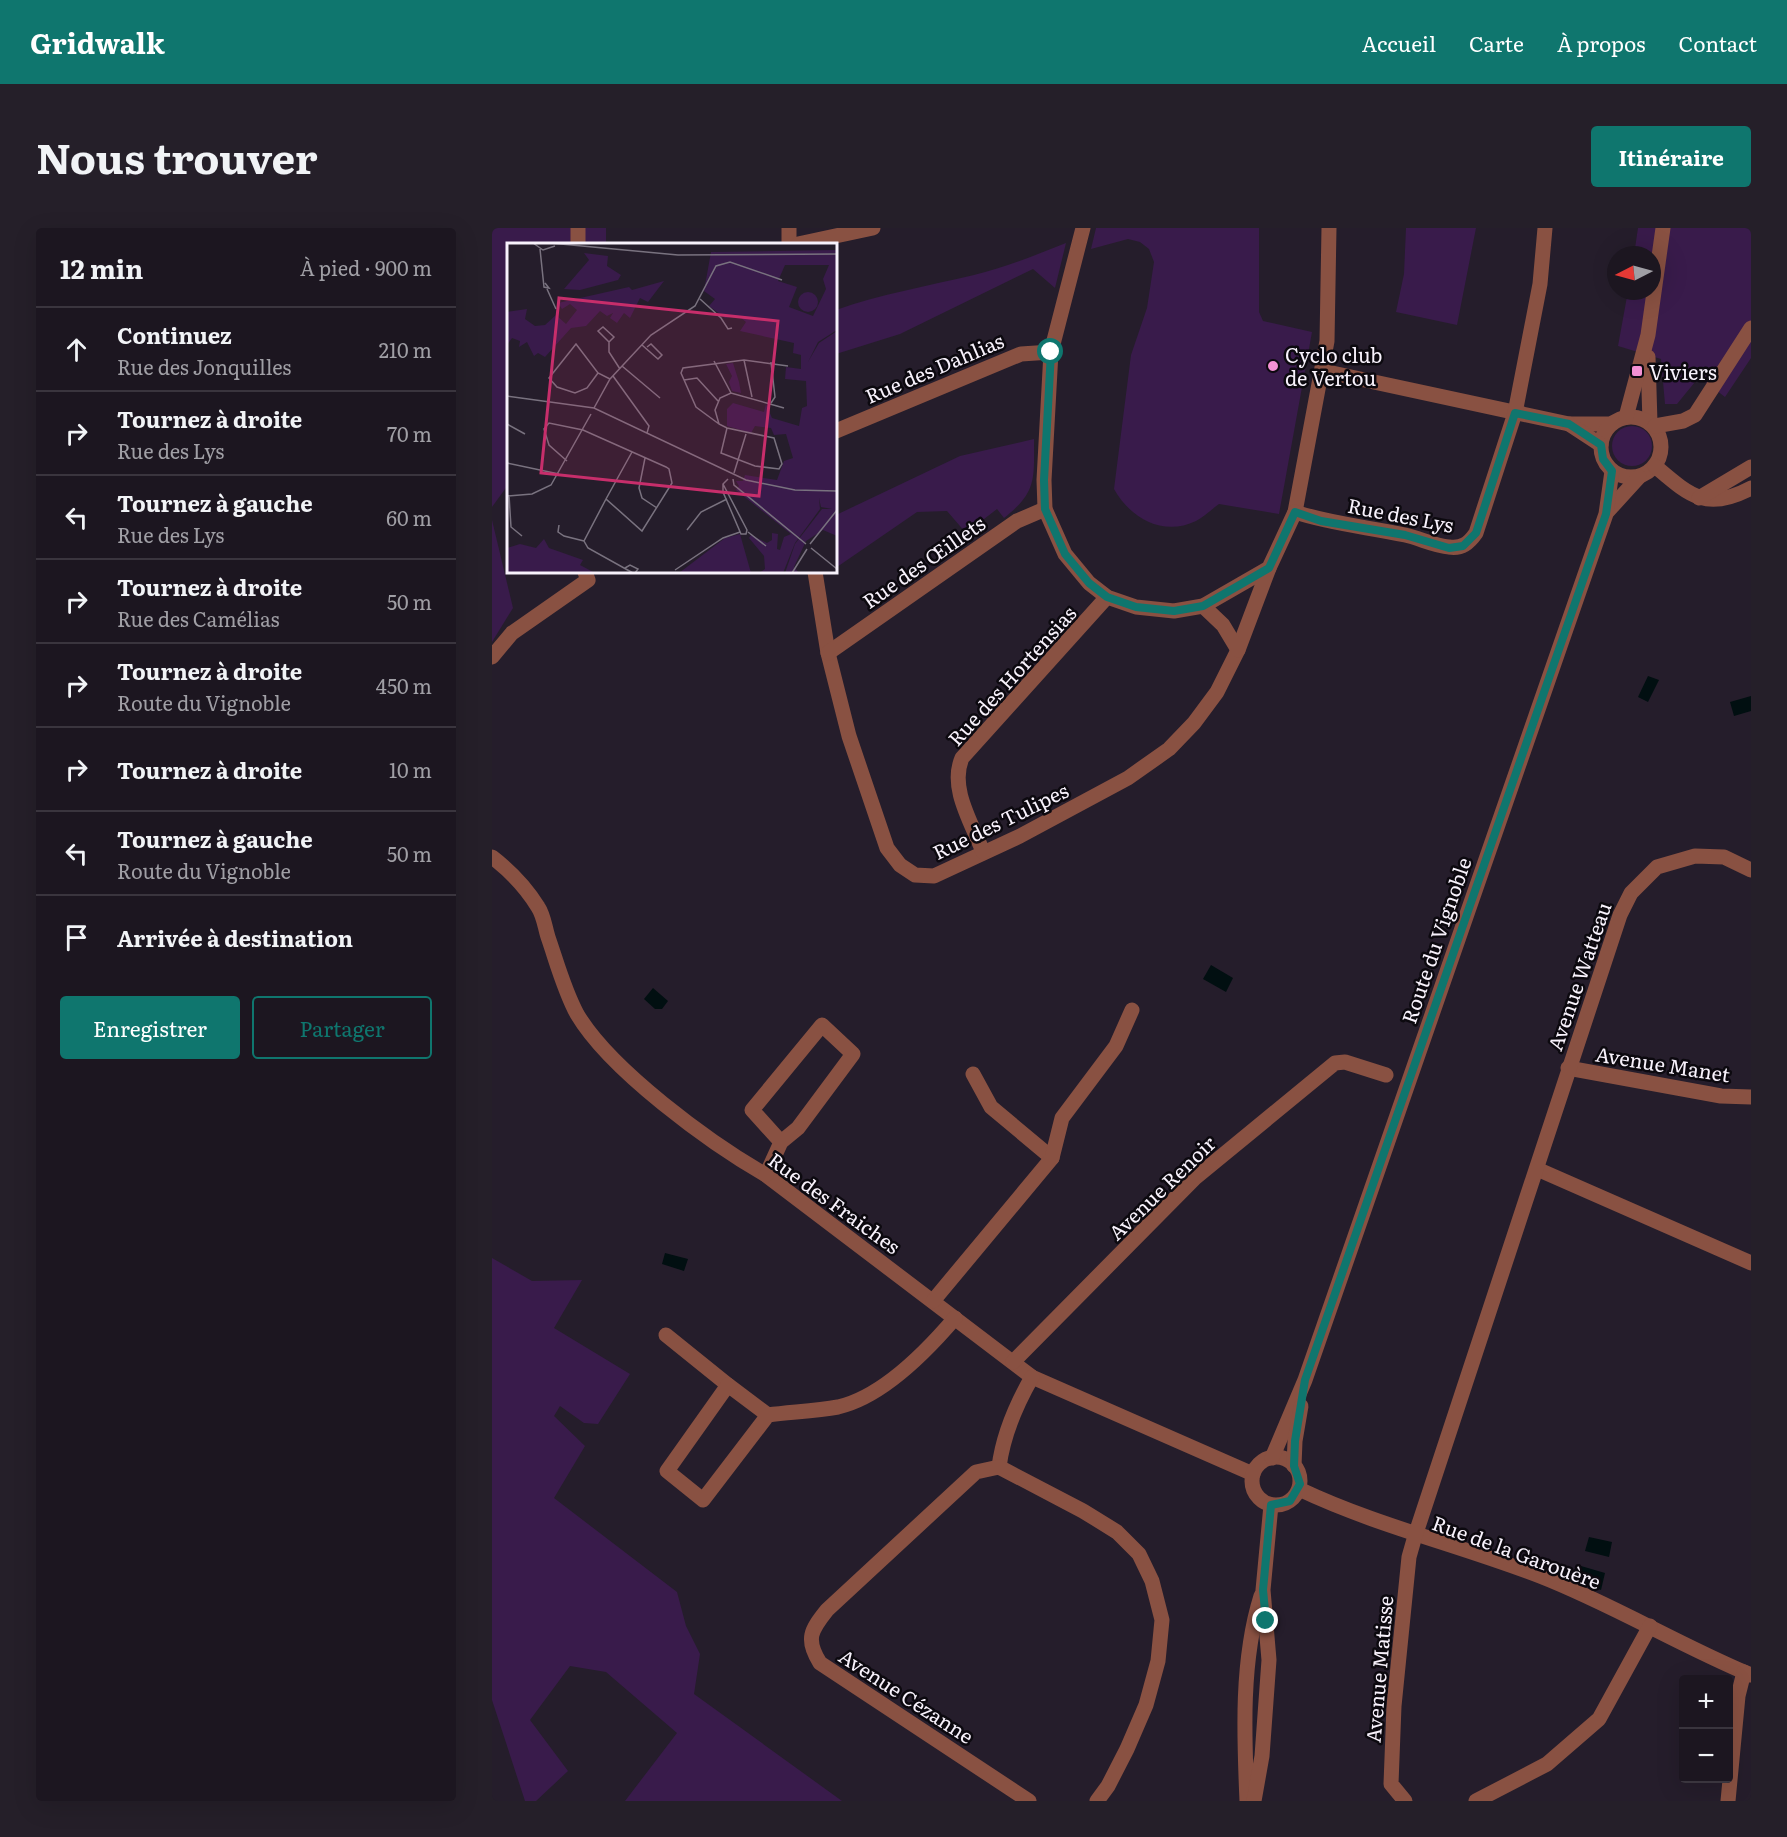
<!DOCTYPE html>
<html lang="fr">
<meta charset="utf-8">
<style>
:root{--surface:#1c1620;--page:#251f29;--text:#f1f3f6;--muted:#a09fa5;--line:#3a353e;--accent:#0f766e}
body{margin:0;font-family:Literata,serif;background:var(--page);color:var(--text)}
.controls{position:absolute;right:18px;bottom:18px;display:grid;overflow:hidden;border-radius:6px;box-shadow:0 6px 24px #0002}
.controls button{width:54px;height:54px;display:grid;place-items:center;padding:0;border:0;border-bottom:2px solid var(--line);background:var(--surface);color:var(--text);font:30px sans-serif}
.compass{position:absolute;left:1115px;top:18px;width:54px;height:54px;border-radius:50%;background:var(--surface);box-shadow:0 6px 24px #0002;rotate:264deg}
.stop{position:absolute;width:18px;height:18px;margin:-14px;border:4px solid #0f766e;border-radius:50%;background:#fff}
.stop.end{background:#0f766e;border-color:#fff;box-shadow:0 2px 6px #0008}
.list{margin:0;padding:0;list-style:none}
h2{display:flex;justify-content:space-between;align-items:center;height:78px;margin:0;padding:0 24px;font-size:26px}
h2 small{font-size:20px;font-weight:400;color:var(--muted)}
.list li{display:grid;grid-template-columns:39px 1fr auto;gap:18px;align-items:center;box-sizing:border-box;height:84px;padding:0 24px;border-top:2px solid var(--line)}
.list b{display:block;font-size:22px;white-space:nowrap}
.list p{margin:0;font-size:20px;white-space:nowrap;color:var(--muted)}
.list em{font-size:20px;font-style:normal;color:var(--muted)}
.actions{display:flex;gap:12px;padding:18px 24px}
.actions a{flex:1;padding:14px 0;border:2px solid var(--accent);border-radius:6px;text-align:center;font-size:21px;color:var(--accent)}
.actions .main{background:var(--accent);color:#fff}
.icon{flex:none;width:33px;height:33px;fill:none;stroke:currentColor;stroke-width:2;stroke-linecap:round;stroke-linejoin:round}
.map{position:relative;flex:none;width:1259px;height:1573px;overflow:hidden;border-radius:6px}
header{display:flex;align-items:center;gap:36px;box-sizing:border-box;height:84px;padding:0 30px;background:var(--accent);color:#fff}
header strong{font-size:28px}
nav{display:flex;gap:33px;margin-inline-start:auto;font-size:21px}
.intro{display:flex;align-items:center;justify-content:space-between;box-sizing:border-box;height:144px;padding:0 36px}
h1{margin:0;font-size:42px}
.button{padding:15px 27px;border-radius:6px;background:var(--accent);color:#fff;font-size:21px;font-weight:700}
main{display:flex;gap:36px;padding:0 36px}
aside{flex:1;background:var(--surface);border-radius:6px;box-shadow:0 6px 24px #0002}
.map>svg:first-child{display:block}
.green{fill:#391b4b}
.water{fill:#010f11}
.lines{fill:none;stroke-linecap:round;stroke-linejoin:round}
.minor{stroke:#895142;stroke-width:15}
.route{stroke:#0f766e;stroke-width:8}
.poi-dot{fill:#f491d4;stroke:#0c090f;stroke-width:2}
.labels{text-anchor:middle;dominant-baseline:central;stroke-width:5;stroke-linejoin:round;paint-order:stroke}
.poi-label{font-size:20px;fill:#f8f2fc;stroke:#0c090f;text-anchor:start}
.street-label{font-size:20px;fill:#f8f2fc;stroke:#0c090f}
.inset-road{fill:none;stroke:#79727f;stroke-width:1.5}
.view{fill:#c72e6b;fill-opacity:0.15;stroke:#c72e6b;stroke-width:3}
.inset-edge{fill:none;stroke:#f8f2fc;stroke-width:3}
</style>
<header>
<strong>Gridwalk</strong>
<nav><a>Accueil</a><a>Carte</a><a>À propos</a><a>Contact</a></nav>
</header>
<div class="intro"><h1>Nous trouver</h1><a class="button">Itinéraire</a></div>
<main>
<aside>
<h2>12 min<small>À pied · 900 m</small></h2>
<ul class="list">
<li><svg class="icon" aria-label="ahead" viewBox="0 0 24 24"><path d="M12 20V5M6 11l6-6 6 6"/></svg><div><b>Continuez</b><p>Rue des Jonquilles</p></div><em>210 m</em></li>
<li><svg class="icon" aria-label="right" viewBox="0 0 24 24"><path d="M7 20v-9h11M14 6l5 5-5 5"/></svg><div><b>Tournez à droite</b><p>Rue des Lys</p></div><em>70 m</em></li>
<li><svg class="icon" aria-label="left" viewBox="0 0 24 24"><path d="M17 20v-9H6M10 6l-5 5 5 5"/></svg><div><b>Tournez à gauche</b><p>Rue des Lys</p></div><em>60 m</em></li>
<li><svg class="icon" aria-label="right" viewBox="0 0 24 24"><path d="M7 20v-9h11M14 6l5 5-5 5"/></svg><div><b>Tournez à droite</b><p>Rue des Camélias</p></div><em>50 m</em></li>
<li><svg class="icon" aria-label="right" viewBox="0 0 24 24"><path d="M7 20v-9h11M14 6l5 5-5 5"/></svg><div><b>Tournez à droite</b><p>Route du Vignoble</p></div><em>450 m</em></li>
<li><svg class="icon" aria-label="right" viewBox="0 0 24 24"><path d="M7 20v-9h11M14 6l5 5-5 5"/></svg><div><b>Tournez à droite</b></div><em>10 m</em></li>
<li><svg class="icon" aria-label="left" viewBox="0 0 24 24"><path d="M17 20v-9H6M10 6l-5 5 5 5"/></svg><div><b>Tournez à gauche</b><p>Route du Vignoble</p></div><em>50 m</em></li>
<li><svg class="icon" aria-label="arrive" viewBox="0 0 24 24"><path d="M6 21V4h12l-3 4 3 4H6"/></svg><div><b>Arrivée à destination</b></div></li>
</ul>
<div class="actions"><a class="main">Enregistrer</a><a>Partager</a></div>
</aside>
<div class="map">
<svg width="1259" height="1573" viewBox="0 0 1259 1573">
<rect width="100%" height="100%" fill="#251d2b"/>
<g class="green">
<polygon points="0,0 114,0 114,16 16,16 16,257 0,279"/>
<path d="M604 0H767V84L771 93 820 104 787 286 727 276C720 281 712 289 704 293 671 309 638 290 622 261L639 127 655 80 662 34 657 21 648 14 636 11 599 21Z"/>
<polygon points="914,0 984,0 965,97 904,84 912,46"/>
<polygon points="1146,0 1259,0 1259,130 1233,169 1207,149 1185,176 1173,176 1169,131 1126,118 1136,63 1160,63 1160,27 1142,27"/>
<path d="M574 15 563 60 541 41 408 106 344 126V82C389 66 436 58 482 47 514 39 544 27 574 15Z"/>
<circle cx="1140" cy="218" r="20"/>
<path d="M542 211C542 251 545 264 512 290L505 281 474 305 455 283 425 284 345 339 344 287 468 228Z"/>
<polygon points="0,292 21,380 0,414"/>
<polygon points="0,1030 40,1053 90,1052 62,1100 138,1146 106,1196 92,1195 68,1178 62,1188 93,1218 62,1270 185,1364 194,1398 208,1426 202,1466 350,1573 133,1573 185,1505 114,1444 78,1438 38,1492 76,1543 44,1573 33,1573 0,1472"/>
</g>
<g class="water">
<polygon points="1156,448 1167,452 1156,474 1146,469"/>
<polygon points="1259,468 1259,483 1242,488 1238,474"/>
<polygon points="719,737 741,750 734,764 711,751"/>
<polygon points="161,760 176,773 170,781 163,781 152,771"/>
<polygon points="173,1025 196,1031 192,1043 170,1036"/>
<polygon points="1097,1309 1120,1314 1117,1329 1093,1323"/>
<polygon points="1089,1338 1113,1345 1109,1362 1085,1352"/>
</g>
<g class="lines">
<g class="minor">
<polyline points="297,0 297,16"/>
<polyline points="591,0 559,124 552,252 553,281 573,326 597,355 615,369 644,379 682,383 711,378 777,340 803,284 835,113 837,0"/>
<polyline points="86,16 86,0"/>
<polyline points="306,16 381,0"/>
<polyline points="1156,129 1158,195"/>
<polyline points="831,143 1077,196 1119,196"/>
<circle cx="1139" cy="219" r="30"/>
<polyline points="1134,189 1156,107 1171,0"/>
<polyline points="1077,196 1109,217"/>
<polyline points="1163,198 1191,193 1203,187 1259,100"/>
<polyline points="344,203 529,126 559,124"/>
<path d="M1163 238C1197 267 1214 284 1259 260"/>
<polyline points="1207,270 1259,239"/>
<polyline points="1116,283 1147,249"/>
<path d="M803 284C839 296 876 299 913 307 927 310 943 318 957 319 970 321 977 315 984 305L1023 185 1048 56 1053 0"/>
<polyline points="323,344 336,425 357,508 395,620 408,637 423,647 442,648 528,608 636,550 677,521 702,495 725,464 746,422 777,340"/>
<polyline points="711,378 731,397 746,422"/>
<polyline points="336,425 525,293 553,281"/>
<polyline points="0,429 20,405 96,352 93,344"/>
<path d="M491 624C480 595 457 560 470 530L615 369"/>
<path d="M0 629C17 642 35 661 46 679 52 688 53 700 56 709 65 735 72 762 85 786 118 842 218 915 274 947L540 1149 761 1246"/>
<polyline points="1076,840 1229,868 1259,869"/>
<polyline points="481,846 499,879 560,930"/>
<polyline points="1045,941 1259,1035"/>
<polyline points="274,947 289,914 306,900 361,826 330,797 260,882 289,914"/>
<polyline points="441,1073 560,930 570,890 624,818 640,782"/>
<polyline points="174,1107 236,1157"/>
<polyline points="521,1134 703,950 843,835 853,834 894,847"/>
<path d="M276 1187 211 1272 175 1243 236 1157 276 1187C299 1184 323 1183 346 1179 390 1169 434 1124 463 1090"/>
<circle cx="784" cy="1253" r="24"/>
<polyline points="780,1230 813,1152 1114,286 1120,243"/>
<polyline points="802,1238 803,1213 809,1178"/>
<path d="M507 1239C511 1207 524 1177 540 1149"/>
<path d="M807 1261C885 1298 968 1317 1048 1348 1120 1376 1187 1417 1259 1447"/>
<path d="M537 1573 328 1435C313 1411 319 1402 335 1382L484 1244 507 1239 591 1283 625 1304 647 1326 660 1353 670 1392 666 1433 654 1477 635 1521 616 1558 605 1573"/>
<path d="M755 1573C752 1506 749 1432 769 1368"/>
<polyline points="762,1573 770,1528 777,1432 771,1362 779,1277"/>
<polyline points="913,1573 899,1556 902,1478 917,1329 923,1308 1128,687 1139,665 1165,639 1203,628 1232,629 1259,642"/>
<polyline points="984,1573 1055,1536 1107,1491 1158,1398"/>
<polyline points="1236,1573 1246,1468 1252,1444"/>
</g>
</g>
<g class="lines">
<polyline class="route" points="559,124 552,252 553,281 573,326 597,355 615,369 644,379 682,383 711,378 777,340 803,284 829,293 913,307 957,320 971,318 984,305 1023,185 1077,196 1109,217 1111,231 1120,243 1114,286 813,1152 803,1213 802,1238 808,1256 798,1273 779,1277 771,1362 774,1393"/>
</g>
<g class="poi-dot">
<circle cx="781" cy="138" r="6"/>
<rect x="1139" y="137" width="12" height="12" rx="3"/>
</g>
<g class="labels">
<g class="poi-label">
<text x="793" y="126">Cyclo club<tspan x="793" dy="23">de Vertou</tspan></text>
<text x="1157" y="143">Viviers</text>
</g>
<g class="street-label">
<text transform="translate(442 139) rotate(-23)">Rue des Dahlias</text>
<text transform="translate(909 286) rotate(11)">Rue des Lys</text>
<text transform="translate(431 333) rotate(-35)">Rue des Œillets</text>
<text transform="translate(519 447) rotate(-48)">Rue des Hortensias</text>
<text transform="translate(508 592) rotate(-26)">Rue des Tulipes</text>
<text transform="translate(943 712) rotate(-71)">Route du Vignoble</text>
<text transform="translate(1086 748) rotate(-71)">Avenue Watteau</text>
<text transform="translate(1171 835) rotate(9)">Avenue Manet</text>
<text transform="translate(669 959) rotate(-44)">Avenue Renoir</text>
<text transform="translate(343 974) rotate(36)">Rue des Fraiches</text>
<text transform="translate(1025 1323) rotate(20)">Rue de la Garouère</text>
<text transform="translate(886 1441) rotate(-85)">Avenue Matisse</text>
<text transform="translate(415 1467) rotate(33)">Avenue Cézanne</text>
</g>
</g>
<g transform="translate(15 15)">
<rect width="330" height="330" fill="#251d2b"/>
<path d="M330 7V87L311 99 301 119 312 100 330 88V293L316 287 299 298 287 324 292 330H278L288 301 315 266H325L314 264 312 255 313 266 288 300 276 330H252L258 326 257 313 242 295 244 292 260 300 265 297V290L271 291 270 306 273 307 277 294 284 291 229 247 232 243 229 238H236L238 232 270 237 277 218 286 215 279 191 267 192 264 185 248 183 244 190 220 183V166L226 160 257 169 259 161 265 175 292 183 295 165 300 163 299 138 278 136 279 124 294 126V112L286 110 287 100 233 88 239 79 232 73 218 75 202 63 208 56 197 48 204 9ZM278 22H322L316 36 319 46 306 73 282 64 290 44 271 38ZM77 10 101 13 100 23 114 32 111 37 73 47 57 46 82 17ZM157 38 141 59 133 55 123 75 117 70 110 80 103 75 106 70 100 73 93 68 79 83 64 85 38 114 31 110 27 113 20 99 12 104 13 98 5 95 0 102V69L20 66 18 76 28 83 38 82 49 72 59 81 70 67 63 61 55 66 51 60 122 44 125 47ZM291 59a10 10 0 1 1 20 0a10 10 0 1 1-20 0ZM226 120 232 139 234 150 225 148 222 139 225 133 219 121ZM233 291 244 330H172L218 295ZM37 296 42 305 76 317 73 322 88 330H0V305L13 301 29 305Z" fill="#391b4b" fill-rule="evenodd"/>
<path class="inset-road" d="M26 0 36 7 48 3M43 0 171 12 330 11M33 6 37 44 42 45 38 40M40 46 49 66M193 56 214 75 221 86 225 85M102 99 91 88 96 84 107 94 102 99V109L113 126M135 102 151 116 155 112 144 101 140 104M237 117 245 154M207 118 224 150M115 123 153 155M91 130 80 145 68 150 50 144 42 135 69 101 91 130 103 136M106 133 142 183 140 190M177 137 190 135 211 158M0 153 87 165 239 237 288 247 330 248M264 160 268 154 264 119M87 165 103 136 144 92 188 63 209 23 223 19 275 37M0 181 18 191M212 181 189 164 174 130 176 125 237 117 281 123M220 185 214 210 248 223 272 226 275 221 267 195 220 185 212 181 208 167 213 155 224 150 277 165M138 215 132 245 135 255 150 265M60 218 42 202 37 186 42 180 76 187 159 224 162 226 165 240 135 288 99 256 125 209M0 220 52 231M227 230 239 191M226 236 227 242 299 301M216 241 240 287 239 291H234L216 249V241L221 236M2 252 4 284 15 293M0 253 25 251 44 242 84 171M99 256 77 298 81 305 126 330M52 282 51 289 57 293 77 298M180 287 194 269 220 256M241 289 259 303M303 301 330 267M304 305 330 326M118 325 123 322 131 326 128 330M168 327 216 295 233 289M285 330 300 306"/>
<path class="view" d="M52 55 271 78 252 253 34 230Z"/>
<rect width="330" height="330" class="inset-edge"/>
</g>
</svg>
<div class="controls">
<button>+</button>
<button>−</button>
</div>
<svg class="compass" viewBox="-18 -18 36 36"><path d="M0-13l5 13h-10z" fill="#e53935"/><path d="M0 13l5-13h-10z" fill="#a09fa5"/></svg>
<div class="stop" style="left:559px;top:124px"></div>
<div class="stop end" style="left:774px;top:1393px"></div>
</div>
</main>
